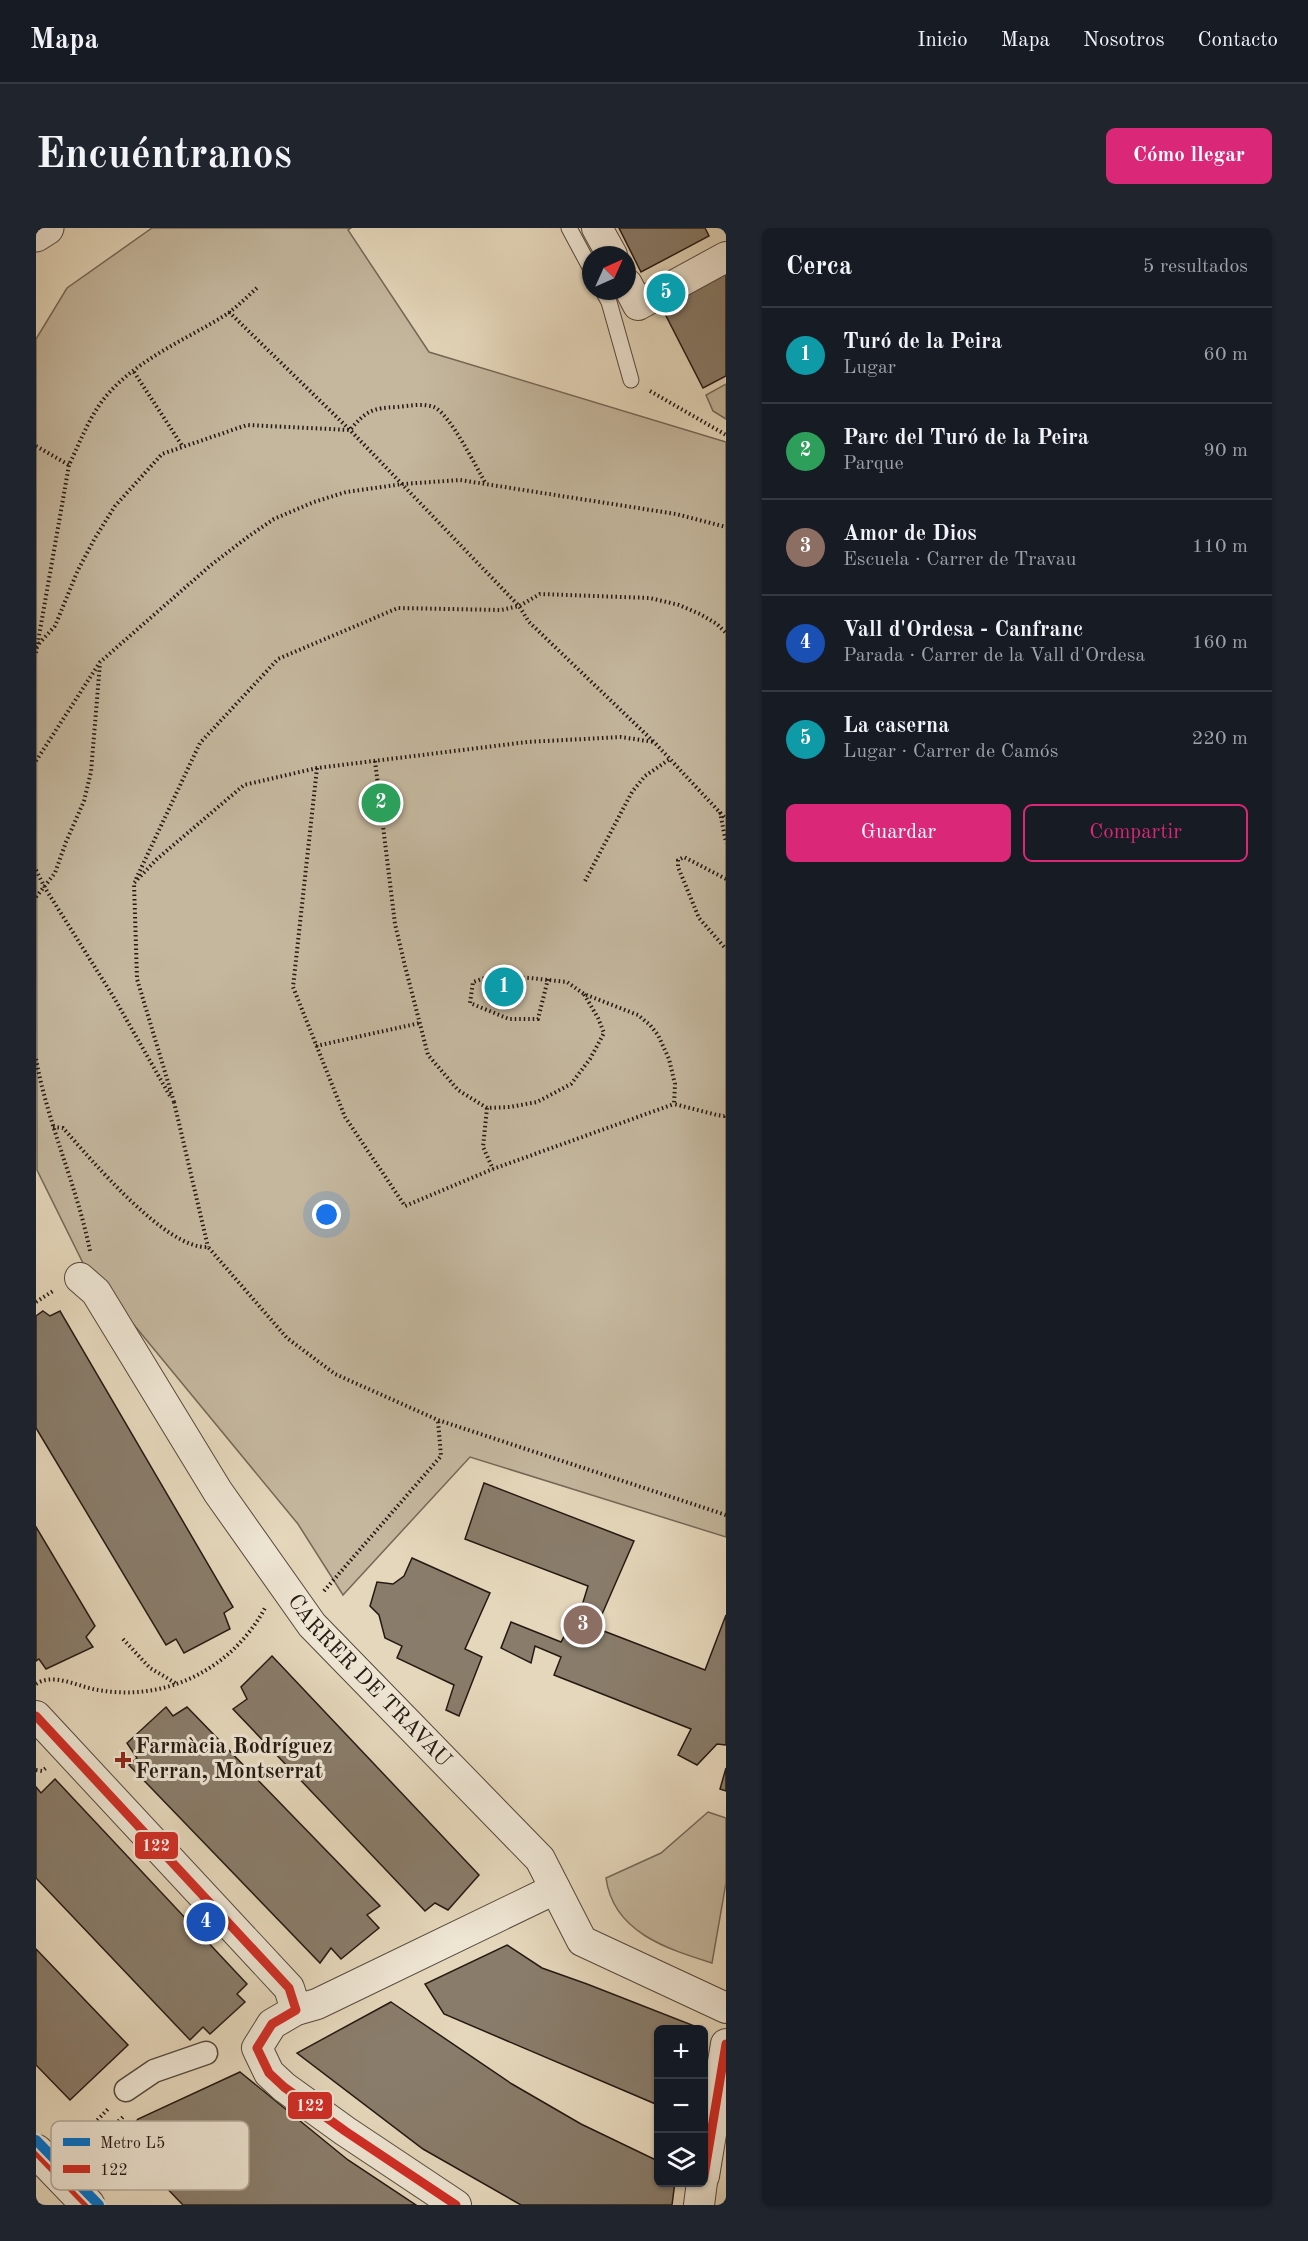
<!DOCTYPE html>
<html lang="es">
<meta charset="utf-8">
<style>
:root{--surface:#171b24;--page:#20242c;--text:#f1f3f6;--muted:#9ea1a6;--line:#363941;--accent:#db2777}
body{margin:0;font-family:"Old Standard TT",serif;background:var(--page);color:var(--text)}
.controls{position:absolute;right:18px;bottom:18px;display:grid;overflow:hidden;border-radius:9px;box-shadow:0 2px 4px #0004}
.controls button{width:54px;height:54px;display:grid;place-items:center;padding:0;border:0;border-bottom:2px solid var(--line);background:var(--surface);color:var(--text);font:30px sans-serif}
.compass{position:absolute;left:546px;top:18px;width:54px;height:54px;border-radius:50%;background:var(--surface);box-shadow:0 2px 4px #0004;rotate:45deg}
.you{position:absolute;left:291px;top:987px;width:21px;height:21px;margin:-15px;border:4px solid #fff;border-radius:50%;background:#1a73e8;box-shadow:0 0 0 9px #1a73e833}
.badge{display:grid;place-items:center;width:39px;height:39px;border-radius:50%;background:var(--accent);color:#fff;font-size:20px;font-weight:700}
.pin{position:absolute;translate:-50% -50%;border:3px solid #fff;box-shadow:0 2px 6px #0006}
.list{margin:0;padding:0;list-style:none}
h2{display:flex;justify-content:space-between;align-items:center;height:78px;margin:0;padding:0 24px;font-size:26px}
h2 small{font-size:20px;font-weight:400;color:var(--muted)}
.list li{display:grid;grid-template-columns:39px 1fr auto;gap:18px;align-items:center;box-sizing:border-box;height:96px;padding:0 24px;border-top:2px solid var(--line)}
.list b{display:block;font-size:22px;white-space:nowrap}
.list p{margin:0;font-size:20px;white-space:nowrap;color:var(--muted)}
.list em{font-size:20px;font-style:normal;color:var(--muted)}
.actions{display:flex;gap:12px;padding:18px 24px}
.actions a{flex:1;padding:14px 0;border:2px solid var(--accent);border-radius:9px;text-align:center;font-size:21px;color:var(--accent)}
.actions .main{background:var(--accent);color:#fff}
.icon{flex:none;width:33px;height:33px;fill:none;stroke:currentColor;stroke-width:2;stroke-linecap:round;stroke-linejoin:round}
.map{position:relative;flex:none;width:690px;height:1977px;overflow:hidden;border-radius:9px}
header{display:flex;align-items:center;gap:36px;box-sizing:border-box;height:84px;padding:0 30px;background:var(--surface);border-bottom:2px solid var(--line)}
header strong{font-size:28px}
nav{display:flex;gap:33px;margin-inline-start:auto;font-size:21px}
.intro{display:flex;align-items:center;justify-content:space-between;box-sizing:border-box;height:144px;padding:0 36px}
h1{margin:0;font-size:42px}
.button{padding:15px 27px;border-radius:9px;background:var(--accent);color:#fff;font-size:21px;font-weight:700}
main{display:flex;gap:36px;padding:0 36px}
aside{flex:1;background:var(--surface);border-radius:9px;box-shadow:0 2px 4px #0004}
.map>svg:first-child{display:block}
.green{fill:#c4b79e;stroke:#746858;stroke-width:1.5}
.building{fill:#897c6a;stroke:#251913;stroke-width:1.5}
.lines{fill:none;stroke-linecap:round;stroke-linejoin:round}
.service-casing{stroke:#55483d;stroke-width:17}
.pedestrian-casing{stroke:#55483d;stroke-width:25}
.minor-casing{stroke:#55483d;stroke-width:32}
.tertiary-casing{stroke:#55483d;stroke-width:35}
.path{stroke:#251913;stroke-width:4;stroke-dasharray:1.5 3;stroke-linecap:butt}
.service{stroke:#eee5d3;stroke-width:15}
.pedestrian{stroke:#eee5d3;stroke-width:22}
.minor{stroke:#eee5d3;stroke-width:30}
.tertiary{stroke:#eee5d3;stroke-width:33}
.bus-1-casing{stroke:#eee5d3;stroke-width:14}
.bus-1{stroke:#d02e26;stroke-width:9}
.metro-1-casing{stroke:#eee5d3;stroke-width:15}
.metro-1{stroke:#0072ce;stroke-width:10}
.poi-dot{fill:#8f2418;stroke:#eee5d3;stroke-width:2}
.labels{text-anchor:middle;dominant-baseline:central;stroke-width:6;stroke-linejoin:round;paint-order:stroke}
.street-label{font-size:22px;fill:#251913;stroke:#eee5d3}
.poi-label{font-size:22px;font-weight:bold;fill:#251913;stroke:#eee5d3;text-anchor:start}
.key{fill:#eee5d3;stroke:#b2a899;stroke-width:1.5}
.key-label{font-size:16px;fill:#251913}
.line-badge{stroke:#eee5d3;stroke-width:2}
.badge-label{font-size:16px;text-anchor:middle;font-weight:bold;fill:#fff}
</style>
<header>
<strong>Mapa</strong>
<nav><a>Inicio</a><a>Mapa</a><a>Nosotros</a><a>Contacto</a></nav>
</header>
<div class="intro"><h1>Encuéntranos</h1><a class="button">Cómo llegar</a></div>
<main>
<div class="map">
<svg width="690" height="1977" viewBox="0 0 690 1977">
<rect width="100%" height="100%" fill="#e5d7bb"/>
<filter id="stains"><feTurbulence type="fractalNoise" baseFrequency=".00333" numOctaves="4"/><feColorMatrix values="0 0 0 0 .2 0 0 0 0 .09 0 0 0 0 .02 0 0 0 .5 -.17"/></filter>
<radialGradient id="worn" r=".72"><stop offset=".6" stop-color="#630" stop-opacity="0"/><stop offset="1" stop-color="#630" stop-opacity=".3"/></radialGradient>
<g class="green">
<polygon points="116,0 315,0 312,2 393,124 690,214 690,1309 434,1229 307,1367 262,1296 47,1035 1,942 0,111 31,60"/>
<polygon points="690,156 690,191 677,183 670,167"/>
<path d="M672 1584 690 1590V1655L676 1735C631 1721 577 1704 570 1650L625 1625Z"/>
</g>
<g class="building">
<polygon points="583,0 669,0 673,8 605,44"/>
<polygon points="690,44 690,148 667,160 625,78"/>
<polygon points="7,1083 14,1088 24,1083 197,1379 188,1385 194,1401 148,1425 140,1411 130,1417 0,1200 0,1088"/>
<polygon points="448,1255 598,1313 560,1400 669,1442 690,1387 690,1517 681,1516 661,1537 642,1527 655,1501 518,1447 525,1429 499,1418 495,1435 465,1420 475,1394 525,1414 537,1392 541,1394 552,1358 429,1311"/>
<polygon points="0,1299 59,1398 50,1409 57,1419 10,1441 3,1431 0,1433"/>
<polygon points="376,1330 454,1365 429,1421 446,1429 423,1488 410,1482 418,1457 361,1430 366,1418 349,1410 343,1387 334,1378 341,1354 357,1356 368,1348"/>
<polygon points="236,1428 443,1647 412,1682 399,1675 389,1683 197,1481 211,1471 205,1459"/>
<polygon points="130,1479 137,1488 151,1479 344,1678 331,1687 343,1700 305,1731 295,1720 284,1735 93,1537 101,1530 91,1515"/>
<polygon points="690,1540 690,1563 684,1561"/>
<polygon points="19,1551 211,1756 201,1766 209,1774 174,1806 167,1799 154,1812 0,1650 0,1559 5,1565"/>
<polygon points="471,1717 506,1740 551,1756 661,1799 661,1802 622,1802 622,1877 408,1786 389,1756"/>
<polygon points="0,1721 92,1817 34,1872 0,1837"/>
<polygon points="355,1774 476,1856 545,1896 622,1933 622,1954 639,1954 636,1977 485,1977 387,1921 261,1825"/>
<polygon points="204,1844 312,1932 380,1977 147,1977 94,1922 91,1907 94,1900 102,1891"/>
</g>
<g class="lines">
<g class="service-casing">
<g id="service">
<polyline points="533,0 555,41"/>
<polyline points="567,63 573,74 595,152"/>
</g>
</g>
<g class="pedestrian-casing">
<polyline id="pedestrian" points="90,1862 118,1843 170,1825"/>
</g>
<g class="minor-casing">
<g id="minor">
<polyline points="561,0 576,27"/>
<polyline points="591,56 602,77 690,29"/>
<path id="s1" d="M44 1050 60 1064 182 1264 276 1397 504 1631 546 1713 690 1780"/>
<polyline points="0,1488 253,1760 260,1782"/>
<polyline points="668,1948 690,1816"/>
<polyline points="420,1977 309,1903 248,1859 233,1845 221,1820 236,1796 260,1782 281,1776 519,1661"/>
<polyline points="663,1977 666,1954"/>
</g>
</g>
<g class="tertiary-casing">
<g id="tertiary">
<polyline points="0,7 11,0"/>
<polyline points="0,1923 52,1977"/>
</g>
</g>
<g class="path">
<polyline points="193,84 314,202 483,378 493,394 618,514 690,591"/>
<polyline points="98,144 147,219"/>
<polyline points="614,163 690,207"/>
<path d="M0 218 33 237C43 216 51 195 64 176 94 134 148 113 191 86 202 78 212 68 222 59"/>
<path d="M0 419 19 398 42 342 59 310 79 278 126 226 211 197 314 202C330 183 336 180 361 179 372 178 387 175 398 179 414 186 440 239 450 256"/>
<polyline points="0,425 33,237"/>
<polyline points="0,533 64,434 175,337 213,308 238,291 278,274 310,264 367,256 424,252 640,286 690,299"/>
<polyline points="339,533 359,696 369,738 392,827 422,862 451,880 474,879 501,874 535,856 554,831 568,805 562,790 548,766"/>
<polyline points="281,540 257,759 309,889 369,978 457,941 638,876"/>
<polyline points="684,584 690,615"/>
<polyline points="0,642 9,660 77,768 134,868"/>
<polyline points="100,651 164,515 242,431 362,380 465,382 483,378 504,366 614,370 643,377 664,386 681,396 690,405"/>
<polyline points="690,651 648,629 642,632 642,639 663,690 690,721"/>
<polyline points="549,653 596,564 609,548 634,531"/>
<polyline points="0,669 19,645 30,614 48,573 55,544 64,435"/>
<polyline points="512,751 502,791 473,791 434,775 437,754 454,748 494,750 531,754 548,766 602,787 614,797 622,807 633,831 639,856 638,876 681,887 688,888 690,886"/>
<polyline points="280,818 384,795"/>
<path d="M0 831C12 897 41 958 54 1023"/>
<polyline points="138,874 101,751 98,655 121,631 208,557 281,540 491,514 585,509 618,514"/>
<polyline points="138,874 172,1019"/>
<polyline points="451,880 447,919 457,941"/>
<path d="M17 899 27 900C55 931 130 1022 172 1019L251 1110 299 1146 402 1192 690 1287"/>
<polyline points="0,1074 17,1063"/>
<polyline points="288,1363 405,1228 402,1193"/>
<polyline points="87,1411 114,1440 141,1456"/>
<path d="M0 1456C18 1444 42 1459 62 1462 130 1474 196 1441 229 1380"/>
<polyline points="0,1542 6,1543 10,1540"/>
<polyline points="52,1902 72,1881"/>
<polyline points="63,1912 89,1887"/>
</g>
<use href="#service" class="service"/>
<use href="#pedestrian" class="pedestrian"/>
<use href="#minor" class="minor"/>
<use href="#tertiary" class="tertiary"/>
<g class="bus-1-casing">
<g id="bus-1">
<polyline points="0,1488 253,1760 260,1782 236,1796 221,1820 233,1845 248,1859 309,1903 420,1977"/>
<polyline points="0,1923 52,1977"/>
<polyline points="668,1948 690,1816"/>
</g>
</g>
<use href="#bus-1" class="bus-1"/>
<g class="metro-1-casing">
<polyline id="metro-1" points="0,1912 63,1977"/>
</g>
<use href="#metro-1" class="metro-1"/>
</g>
<path class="poi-dot" d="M84 1523h6v6h6v6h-6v6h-6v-6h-6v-6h6z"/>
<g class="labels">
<g class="street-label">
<text stroke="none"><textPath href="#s1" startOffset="498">CARRER DE TRAVAU</textPath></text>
</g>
<g class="poi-label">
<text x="99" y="1519">Farmàcia Rodríguez<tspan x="99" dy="25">Ferran, Montserrat</tspan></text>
</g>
</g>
<rect x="15" y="1893" width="198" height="69" rx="9" class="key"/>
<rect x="27" y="1910" width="27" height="8" fill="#0072ce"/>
<rect x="27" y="1937" width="27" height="8" fill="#d02e26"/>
<g class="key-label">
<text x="64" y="1920">Metro L5</text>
<text x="64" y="1947">122</text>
</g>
<g class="line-badge">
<rect x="98" y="1603" width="45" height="29" rx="6" fill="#d02e26"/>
<rect x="251" y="1863" width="46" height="29" rx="6" fill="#d02e26"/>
</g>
<g class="badge-label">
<text x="120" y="1623">122</text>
<text x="274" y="1883">122</text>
</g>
<rect width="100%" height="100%" filter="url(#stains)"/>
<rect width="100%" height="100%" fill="url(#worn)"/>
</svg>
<div class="controls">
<button>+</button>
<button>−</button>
<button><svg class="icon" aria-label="layers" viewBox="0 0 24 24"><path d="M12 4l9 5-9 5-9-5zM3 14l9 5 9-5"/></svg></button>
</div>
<svg class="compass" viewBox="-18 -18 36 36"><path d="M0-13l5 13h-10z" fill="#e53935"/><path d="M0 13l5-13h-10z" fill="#9ea1a6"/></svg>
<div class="you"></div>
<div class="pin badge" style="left:468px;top:759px;background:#0f9aa8">1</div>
<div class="pin badge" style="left:345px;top:575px;background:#2e9e5b">2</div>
<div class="pin badge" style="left:547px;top:1397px;background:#8d6e63">3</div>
<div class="pin badge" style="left:170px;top:1694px;background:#1a4fb4">4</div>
<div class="pin badge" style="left:630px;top:65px;background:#0f9aa8">5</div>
</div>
<aside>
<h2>Cerca<small>5 resultados</small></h2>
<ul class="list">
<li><span class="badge" style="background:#0f9aa8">1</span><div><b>Turó de la Peira</b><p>Lugar</p></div><em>60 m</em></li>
<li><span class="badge" style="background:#2e9e5b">2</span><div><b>Parc del Turó de la Peira</b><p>Parque</p></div><em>90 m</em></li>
<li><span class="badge" style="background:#8d6e63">3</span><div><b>Amor de Dios</b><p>Escuela · Carrer de Travau</p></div><em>110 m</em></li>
<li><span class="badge" style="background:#1a4fb4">4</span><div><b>Vall d'Ordesa - Canfranc</b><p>Parada · Carrer de la Vall d'Ordesa</p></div><em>160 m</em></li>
<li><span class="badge" style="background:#0f9aa8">5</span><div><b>La caserna</b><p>Lugar · Carrer de Camós</p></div><em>220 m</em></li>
</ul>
<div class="actions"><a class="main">Guardar</a><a>Compartir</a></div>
</aside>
</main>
